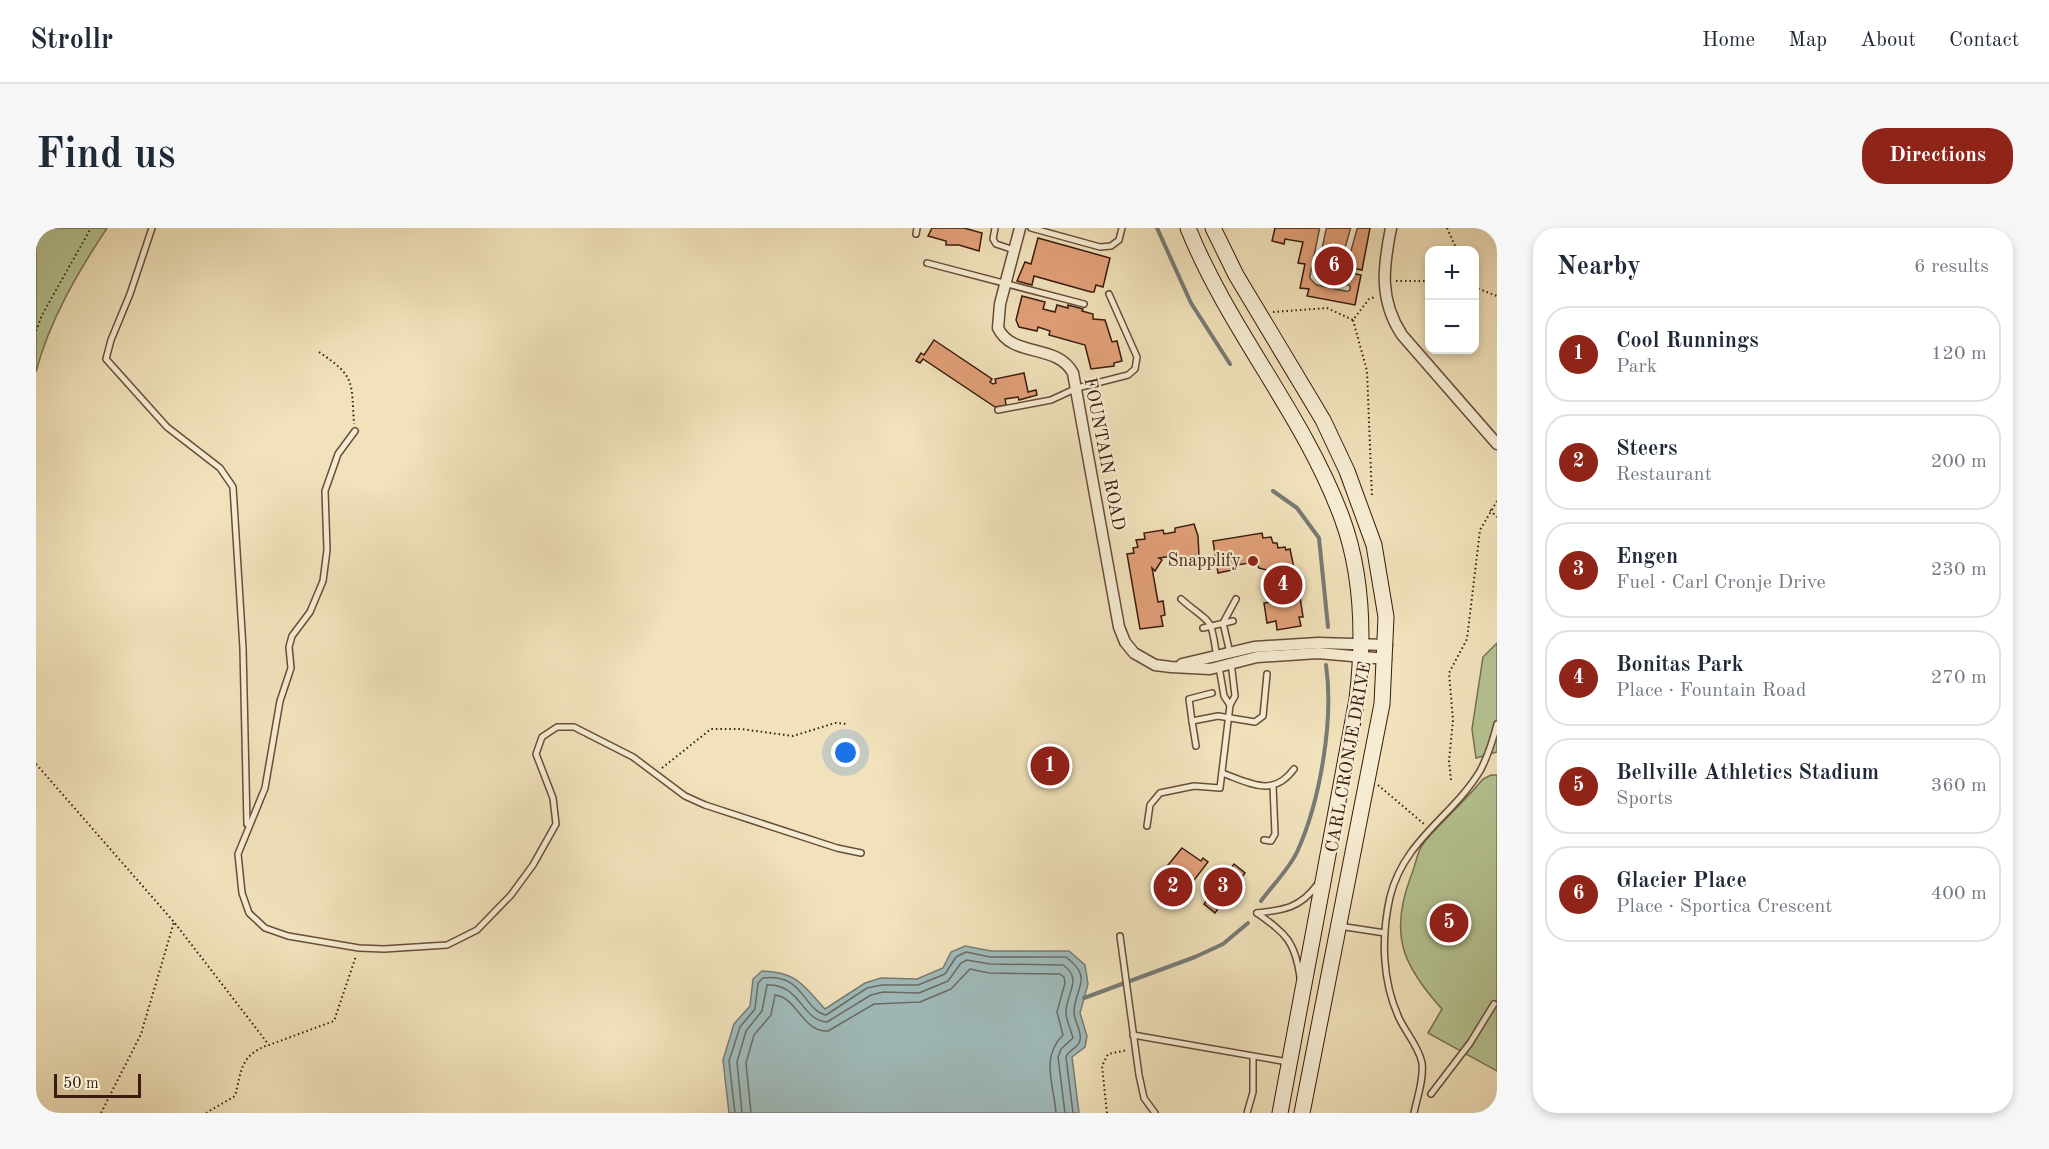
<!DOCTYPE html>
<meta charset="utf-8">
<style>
:root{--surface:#fff;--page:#f6f6f7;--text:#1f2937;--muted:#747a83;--line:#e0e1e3;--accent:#8f2418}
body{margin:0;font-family:"Old Standard TT",serif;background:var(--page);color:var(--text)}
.controls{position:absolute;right:18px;top:18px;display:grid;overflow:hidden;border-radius:12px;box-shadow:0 3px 9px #0003}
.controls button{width:54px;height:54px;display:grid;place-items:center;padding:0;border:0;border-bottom:2px solid var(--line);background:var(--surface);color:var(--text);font:30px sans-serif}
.scale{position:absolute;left:18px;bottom:15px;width:87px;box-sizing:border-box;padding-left:6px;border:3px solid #3a1b0d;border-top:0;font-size:16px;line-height:21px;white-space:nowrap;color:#3a1b0d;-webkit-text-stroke:4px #f6ecd3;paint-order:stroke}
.you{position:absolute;left:810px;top:525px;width:21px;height:21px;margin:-15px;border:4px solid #fff;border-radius:50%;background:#1a73e8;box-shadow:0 0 0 9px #1a73e833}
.badge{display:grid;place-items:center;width:39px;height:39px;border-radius:50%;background:var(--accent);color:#fff;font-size:20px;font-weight:700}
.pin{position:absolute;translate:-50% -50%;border:3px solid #fff;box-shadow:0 2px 6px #0006}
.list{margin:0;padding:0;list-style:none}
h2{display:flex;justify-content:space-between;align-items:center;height:78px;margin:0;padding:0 24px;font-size:26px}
h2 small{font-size:20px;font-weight:400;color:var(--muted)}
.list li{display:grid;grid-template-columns:39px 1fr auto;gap:18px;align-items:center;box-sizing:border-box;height:96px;margin:0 12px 12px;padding:0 12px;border:2px solid var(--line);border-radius:24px}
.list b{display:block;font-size:22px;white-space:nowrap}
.list p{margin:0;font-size:20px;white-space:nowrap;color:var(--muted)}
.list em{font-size:20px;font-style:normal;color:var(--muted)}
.map{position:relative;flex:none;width:1461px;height:885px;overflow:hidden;border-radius:24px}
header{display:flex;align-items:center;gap:36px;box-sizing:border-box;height:84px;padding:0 30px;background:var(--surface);border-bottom:2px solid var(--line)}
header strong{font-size:28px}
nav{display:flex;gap:33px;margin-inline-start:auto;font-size:21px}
.intro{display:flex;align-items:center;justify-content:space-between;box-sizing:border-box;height:144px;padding:0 36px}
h1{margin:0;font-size:42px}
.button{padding:15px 27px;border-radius:24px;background:var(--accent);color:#fff;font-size:21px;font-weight:700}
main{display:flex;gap:36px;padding:0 36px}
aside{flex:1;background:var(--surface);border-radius:24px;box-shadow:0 3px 9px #0003}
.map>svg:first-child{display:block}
.green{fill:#b6c493;stroke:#787050;stroke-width:1.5}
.water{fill:#9fbbbb;stroke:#777b75;stroke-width:1.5}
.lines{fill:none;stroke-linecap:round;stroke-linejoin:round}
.shore{stroke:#6c6b64;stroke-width:1.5}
.stream{stroke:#777b75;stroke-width:4}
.building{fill:#e2a079;stroke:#3a1b0d;stroke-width:1.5}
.lane-casing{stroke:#684d38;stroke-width:8}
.street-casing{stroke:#684d38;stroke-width:13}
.secondary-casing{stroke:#3a1b0d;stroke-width:17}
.path{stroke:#3a1b0d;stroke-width:2;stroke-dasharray:1.5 3;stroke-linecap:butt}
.lane{stroke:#f6ecd3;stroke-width:5}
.street{stroke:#f6ecd3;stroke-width:10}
.secondary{stroke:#f6ecd3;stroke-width:15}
.poi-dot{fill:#8f2418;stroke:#f6ecd3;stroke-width:2}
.labels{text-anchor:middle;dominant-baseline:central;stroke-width:4.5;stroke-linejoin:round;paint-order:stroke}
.street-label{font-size:18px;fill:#3a1b0d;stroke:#f6ecd3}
.poi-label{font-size:18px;fill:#3a1b0d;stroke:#f6ecd3;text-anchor:end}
</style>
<header>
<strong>Strollr</strong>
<nav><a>Home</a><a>Map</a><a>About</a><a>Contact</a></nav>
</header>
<div class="intro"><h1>Find us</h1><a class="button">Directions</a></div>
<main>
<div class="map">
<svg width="1461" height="885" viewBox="0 0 1461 885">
<rect width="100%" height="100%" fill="#f1e2bb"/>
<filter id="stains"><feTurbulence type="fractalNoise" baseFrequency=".00333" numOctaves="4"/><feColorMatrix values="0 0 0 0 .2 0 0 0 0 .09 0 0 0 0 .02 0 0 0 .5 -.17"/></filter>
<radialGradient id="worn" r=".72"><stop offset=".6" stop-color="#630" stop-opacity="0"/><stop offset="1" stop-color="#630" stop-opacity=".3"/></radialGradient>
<g class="green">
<path d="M0 0H71C42 44 13 93 0 144Z"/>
<polygon points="1461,415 1461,524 1440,530 1436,501 1447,429"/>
<path d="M1455 547H1461V843L1392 805 1406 781C1366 737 1353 706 1375 648 1381 634 1380 624 1390 612 1408 591 1429 573 1447 551Z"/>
</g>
<path class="water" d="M929 718 955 723H1033L1049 737 1052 756 1044 785 1051 808 1049 819 1036 829 1043 885H693L687 832 698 796 714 778 717 751 726 743C761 744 767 757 789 781L829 755 845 750 881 751 907 740 915 724Z"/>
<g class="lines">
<g class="shore">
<path d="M699 885 693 833 704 799 719 781 722 755 727 750C768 745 767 782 790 787L831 760 846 757H882L909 746 920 729 930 724 954 729H1030C1058 750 1039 759 1038 784 1038 794 1046 802 1044 812 1043 820 1033 821 1030 829L1037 885"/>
<path d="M706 885 701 834 710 803 726 783 731 757C764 755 766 793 791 794L835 767 847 764 883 765 912 753 925 735 931 732 954 736 1027 737C1048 751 1029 766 1030 786 1031 794 1035 802 1037 810L1025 821 1022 829 1029 885"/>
<path d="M715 885 710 835 718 807 735 787 739 767C762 770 766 804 792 803L838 776 884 774 915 761 934 741 953 745 1024 746 1028 749 1029 755 1021 784 1027 807C1004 830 1018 856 1020 885"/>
</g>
<g class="stream">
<polyline points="1121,0 1155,75 1194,136"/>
<polyline points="1237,263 1261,280 1283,310 1292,399"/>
<path d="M1225 673C1236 658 1253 641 1261 624 1284 574 1298 492 1290 437"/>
<polyline points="1048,770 1159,729 1187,716 1212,695"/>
</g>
</g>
<g class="building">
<polygon points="896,0 928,0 946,5 943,23 923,17 910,17 910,13 892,8"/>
<polygon points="1239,0 1334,0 1326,42 1316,40 1315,45 1325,47 1319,77 1271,68 1273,61 1264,60 1269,36 1262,35 1267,14 1249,11 1248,16 1236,13"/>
<polygon points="1002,10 1074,30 1067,59 1060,57 1058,64 1055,64 998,48 996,57 981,53 989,34 995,36"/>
<polygon points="986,68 1009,74 1007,81 1019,84 1021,77 1032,80 1032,77 1047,81 1046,83 1057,86 1057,91 1069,92 1076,114 1081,113 1086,133 1078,135 1078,138 1055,141 1049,117 1013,107 1014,103 1002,99 1001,103 983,99 980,92"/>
<polygon points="898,112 956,151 954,154 957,156 960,155 959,151 988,145 992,164 1000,162 1001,167 983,172 982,169 969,171 970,177 959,179 887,131 884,135 880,133 885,125 888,127"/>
<polygon points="1158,296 1162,308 1163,328 1144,331 1143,327 1123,330 1126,332 1119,343 1116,340 1122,374 1127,373 1129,387 1125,388 1127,398 1104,401 1091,326 1098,325 1097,320 1102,319 1100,312 1109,311 1108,305 1127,302 1128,306 1139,304 1139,300"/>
<polygon points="1226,305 1227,310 1235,309 1237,315 1241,315 1242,320 1249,319 1250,322 1254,321 1259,345 1256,345 1257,352 1260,352 1262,361 1258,362 1260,370 1264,369 1267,389 1263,389 1265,398 1241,402 1240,393 1231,395 1228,375 1236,374 1231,342 1223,340 1220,334 1200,337 1201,341 1182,345 1177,313"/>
<polygon points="1146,620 1165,633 1167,630 1172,634 1139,677 1134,673 1136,670 1123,660 1124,657 1119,653"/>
<polygon points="1198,636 1209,645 1179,685 1168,676"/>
</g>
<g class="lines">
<g class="lane-casing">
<g id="lane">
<polyline points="116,0 94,66 75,112 70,131 131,199 184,240 197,259 207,420 211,596"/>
<polyline points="959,0 957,11 960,16 978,22"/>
<polyline points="995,0 1064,19 1075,18 1083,12 1086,0"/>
<polyline points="1287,0 1277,49 1282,54 1311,60"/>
<polyline points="880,6 881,0"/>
<polyline points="1282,29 1309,32 1318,0"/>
<polyline points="891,35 1048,76"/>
<polyline points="962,182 1015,172 1041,160 1092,147 1099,141 1101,129 1073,66"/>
<polyline points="319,203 302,226 289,263 291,322 287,353 274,384 256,408 253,419 255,440 244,473 229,560 202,626 206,665 213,685 229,700 252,708 323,720 348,721 411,717 441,702 475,667 497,637 520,596 517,570 500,526 506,509 521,499 538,499 597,529 649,568 669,577 801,620 825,625"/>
<path d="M1145 371C1177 399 1174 385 1181 430"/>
<polyline points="1167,400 1197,393"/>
<polyline points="1194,425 1187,395 1200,371"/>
<polyline points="1183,439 1188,468 1194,477"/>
<polyline points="1176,465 1153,471 1156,493 1182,488 1219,494 1227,488 1231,446"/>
<polyline points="1156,493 1160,518"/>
<path d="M1186 545C1214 555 1237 570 1258 541"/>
<polyline points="1111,598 1114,577 1124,565 1158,558 1184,560 1194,477 1199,468 1195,434"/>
<polyline points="1228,612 1235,613 1239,606 1237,558"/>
<path d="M1221 685C1250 706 1259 713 1264 749"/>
<path d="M1221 685C1248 682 1264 680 1281 657"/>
<polyline points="1303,698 1349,705"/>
<polyline points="1084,708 1103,847 1108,870 1119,885"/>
<polyline points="1097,807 1252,834"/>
<polyline points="1395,866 1434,815 1458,776"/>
<polyline points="1211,885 1217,864 1217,829"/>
<path d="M1378 885C1381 870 1388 851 1386 835 1383 819 1370 805 1363 790 1346 753 1345 709 1354 669 1368 612 1416 589 1444 543 1452 528 1457 512 1461 496"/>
</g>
</g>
<g class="street-casing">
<g id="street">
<path d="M984 0 964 76 962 100C976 130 1021 115 1037 145L1083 399 1089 414 1098 425 1119 437 1135 439 1174 441 1221 429 1282 425 1350 431"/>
<path d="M1355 0C1347 40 1343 72 1366 107L1461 216"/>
<polyline points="1146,436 1218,419 1282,415 1351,417"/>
</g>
</g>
<g class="secondary-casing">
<g id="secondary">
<path d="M1152 0C1193 102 1268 187 1306 290 1327 347 1328 412 1321 471L1244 885"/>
<polyline points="1177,0 1200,47 1287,192 1311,243 1338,317 1350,389 1346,476 1266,885"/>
</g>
</g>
<g class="path">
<polyline points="1411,0 1421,22"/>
<polyline points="1360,53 1394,53"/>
<polyline points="1438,59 1461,68"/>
<polyline points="1237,84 1291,80 1317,92 1333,71 1339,69"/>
<polyline points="1317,92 1331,143 1336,269"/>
<polyline points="0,103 6,87 55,0"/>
<path d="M283 124C320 149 315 153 318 196"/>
<polyline points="1454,282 1461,289"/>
<polyline points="0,536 138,694 233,817 298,793 320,728"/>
<polyline points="626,540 675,501 705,501 757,508 799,495 811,496"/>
<polyline points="1415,552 1413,533 1417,492 1413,445 1431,411 1444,302 1461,273"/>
<polyline points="1342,557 1388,596"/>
<polyline points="65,885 105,806 138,694"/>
<path d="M170 885 199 868C206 841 204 828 232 817"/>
<polyline points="1071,885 1066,838 1072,826 1091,822"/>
</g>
<use href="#lane" class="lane"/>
<use href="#street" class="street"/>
<use href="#secondary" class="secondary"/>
</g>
<circle class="poi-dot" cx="1217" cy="333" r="6"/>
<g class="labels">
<g class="street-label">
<text transform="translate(1068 226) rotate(79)">FOUNTAIN ROAD</text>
<text transform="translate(1313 529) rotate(-80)">CARL CRONJE DRIVE</text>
</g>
<g class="poi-label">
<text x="1205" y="333">Snapplify</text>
</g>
</g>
<rect width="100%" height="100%" filter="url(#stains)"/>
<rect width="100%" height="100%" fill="url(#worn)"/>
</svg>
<div class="controls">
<button>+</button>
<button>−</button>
</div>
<div class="scale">50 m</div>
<div class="you"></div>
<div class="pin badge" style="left:1014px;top:538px">1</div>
<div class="pin badge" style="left:1137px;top:659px">2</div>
<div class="pin badge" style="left:1187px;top:659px">3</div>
<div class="pin badge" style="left:1247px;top:357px">4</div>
<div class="pin badge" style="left:1413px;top:695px">5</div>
<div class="pin badge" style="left:1298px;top:38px">6</div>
</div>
<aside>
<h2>Nearby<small>6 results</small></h2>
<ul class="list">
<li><span class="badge">1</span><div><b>Cool Runnings</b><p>Park</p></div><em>120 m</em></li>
<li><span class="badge">2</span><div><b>Steers</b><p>Restaurant</p></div><em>200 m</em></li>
<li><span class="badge">3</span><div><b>Engen</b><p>Fuel · Carl Cronje Drive</p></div><em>230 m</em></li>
<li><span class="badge">4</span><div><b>Bonitas Park</b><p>Place · Fountain Road</p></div><em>270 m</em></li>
<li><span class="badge">5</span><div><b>Bellville Athletics Stadium</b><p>Sports</p></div><em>360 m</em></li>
<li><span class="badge">6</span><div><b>Glacier Place</b><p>Place · Sportica Crescent</p></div><em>400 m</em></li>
</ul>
</aside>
</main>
